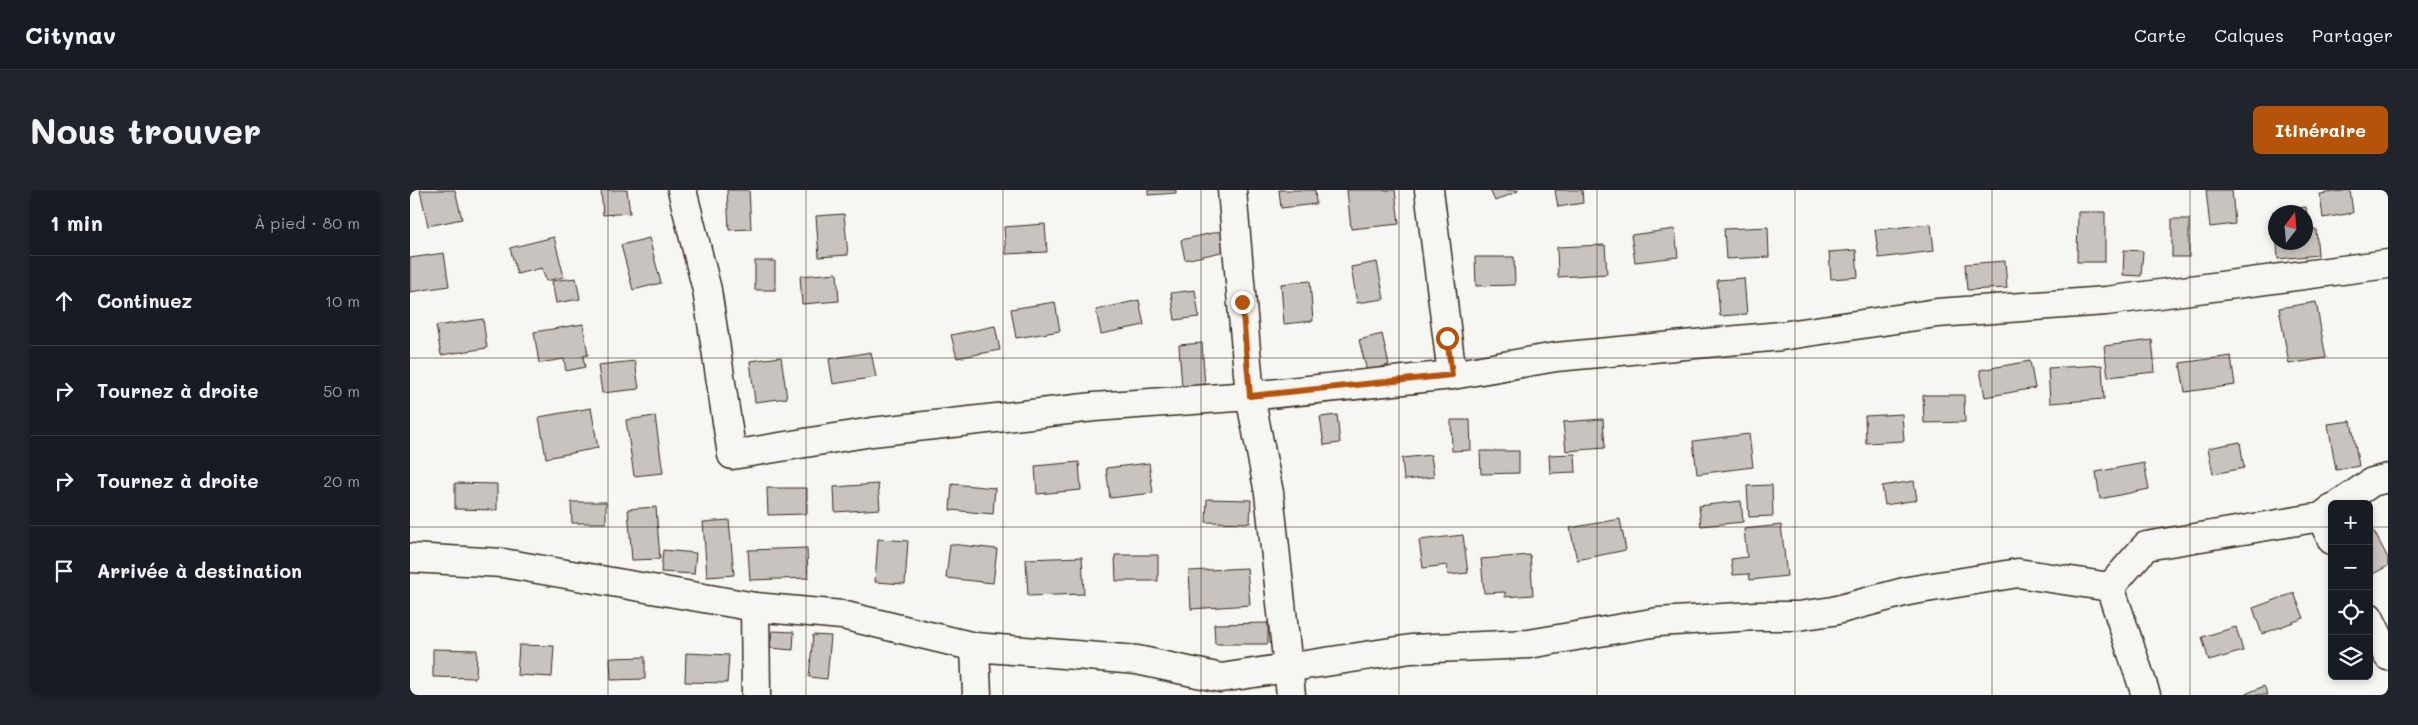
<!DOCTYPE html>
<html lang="fr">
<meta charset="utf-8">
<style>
:root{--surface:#171b24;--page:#20242c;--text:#f1f3f6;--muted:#9ea1a6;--line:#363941;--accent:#b45309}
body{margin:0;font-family:Mali,sans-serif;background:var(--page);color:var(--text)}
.controls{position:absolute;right:15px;bottom:15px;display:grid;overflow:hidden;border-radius:8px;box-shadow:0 2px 8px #0003}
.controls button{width:45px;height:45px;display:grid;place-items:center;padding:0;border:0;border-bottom:1px solid var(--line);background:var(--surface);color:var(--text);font:25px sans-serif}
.compass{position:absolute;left:1858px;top:15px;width:45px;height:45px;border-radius:50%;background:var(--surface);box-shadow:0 2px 8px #0003;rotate:16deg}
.stop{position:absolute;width:15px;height:15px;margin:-11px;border:4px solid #b45309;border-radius:50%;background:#fff}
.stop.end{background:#b45309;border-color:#fff;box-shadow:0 1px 5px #0008}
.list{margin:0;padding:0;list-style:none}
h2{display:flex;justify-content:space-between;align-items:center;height:65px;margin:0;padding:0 20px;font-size:21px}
h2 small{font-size:16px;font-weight:400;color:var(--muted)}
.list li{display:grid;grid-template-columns:32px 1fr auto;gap:15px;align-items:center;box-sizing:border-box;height:90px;padding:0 20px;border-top:1px solid var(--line)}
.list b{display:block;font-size:19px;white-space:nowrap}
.list em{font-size:16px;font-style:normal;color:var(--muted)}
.icon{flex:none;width:28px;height:28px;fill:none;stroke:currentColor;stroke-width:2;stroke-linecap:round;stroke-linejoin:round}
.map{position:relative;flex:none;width:1978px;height:505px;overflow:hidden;border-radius:8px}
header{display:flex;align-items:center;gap:30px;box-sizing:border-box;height:70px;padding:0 25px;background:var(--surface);border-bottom:1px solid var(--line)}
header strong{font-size:24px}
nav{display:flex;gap:28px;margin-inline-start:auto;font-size:18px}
.intro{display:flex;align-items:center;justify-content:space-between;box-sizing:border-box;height:120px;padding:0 30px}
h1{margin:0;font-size:35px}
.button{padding:12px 22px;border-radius:8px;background:var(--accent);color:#fff;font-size:18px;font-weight:700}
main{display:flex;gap:30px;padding:0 30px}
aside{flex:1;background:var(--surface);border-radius:8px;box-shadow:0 2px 8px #0003}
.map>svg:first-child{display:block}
.building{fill:#c8c3be;stroke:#3b2a1e}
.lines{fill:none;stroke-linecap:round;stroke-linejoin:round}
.minor-casing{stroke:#3b2a1e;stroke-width:31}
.minor{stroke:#f6f6f2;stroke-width:28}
.route{stroke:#b45309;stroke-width:6}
.grid{fill:none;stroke:#3b2a1e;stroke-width:1;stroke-opacity:0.55}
</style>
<header>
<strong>Citynav</strong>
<nav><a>Carte</a><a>Calques</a><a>Partager</a></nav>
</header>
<div class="intro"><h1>Nous trouver</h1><a class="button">Itinéraire</a></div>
<main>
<aside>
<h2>1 min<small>À pied · 80 m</small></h2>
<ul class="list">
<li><svg class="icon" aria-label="ahead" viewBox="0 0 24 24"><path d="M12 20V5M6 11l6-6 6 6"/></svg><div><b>Continuez</b></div><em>10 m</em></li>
<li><svg class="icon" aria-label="right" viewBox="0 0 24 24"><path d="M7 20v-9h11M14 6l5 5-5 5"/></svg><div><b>Tournez à droite</b></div><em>50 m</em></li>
<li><svg class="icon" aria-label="right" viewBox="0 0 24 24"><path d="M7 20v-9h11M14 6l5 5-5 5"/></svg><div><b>Tournez à droite</b></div><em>20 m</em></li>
<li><svg class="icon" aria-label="arrive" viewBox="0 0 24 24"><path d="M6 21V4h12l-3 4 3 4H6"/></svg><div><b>Arrivée à destination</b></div></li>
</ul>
</aside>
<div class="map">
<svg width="1978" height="505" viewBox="0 0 1978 505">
<rect width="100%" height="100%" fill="#f6f6f2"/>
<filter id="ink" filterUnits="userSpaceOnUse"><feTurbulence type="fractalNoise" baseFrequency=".02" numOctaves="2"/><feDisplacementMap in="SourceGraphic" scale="10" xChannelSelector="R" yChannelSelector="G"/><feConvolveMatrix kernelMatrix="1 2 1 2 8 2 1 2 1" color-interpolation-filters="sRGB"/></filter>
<g filter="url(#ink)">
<g class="building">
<polygon points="10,0 45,0 52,29 18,36"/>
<polygon points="191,0 217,0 220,23 193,25"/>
<polygon points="317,0 339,0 341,39 319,40"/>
<polygon points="738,0 766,0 766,3 738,5"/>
<polygon points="869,0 905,0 906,14 871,18"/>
<polygon points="937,0 985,0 989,34 941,39"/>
<polygon points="1080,0 1108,0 1108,1 1085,11"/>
<polygon points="1145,0 1172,0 1173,13 1148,17"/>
<polygon points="1796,0 1822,0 1825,34 1800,37"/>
<polygon points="1940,0 1943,23 1913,28 1910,4"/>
<polygon points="1896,17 1899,39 1906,39 1908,65 1868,69 1867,52 1896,52 1896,22 1866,22 1866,43 1863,21"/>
<polygon points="1668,22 1695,22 1695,72 1667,72"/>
<polygon points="434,24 438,65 409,67 406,26"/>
<rect x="1762" y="29" width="17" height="38"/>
<polygon points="635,34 637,62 596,64 594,37"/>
<polygon points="1521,34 1524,61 1469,68 1465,40"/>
<polygon points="1358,37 1359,67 1316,69 1314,39"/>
<polygon points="1265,39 1268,67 1225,72 1221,45"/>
<polygon points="811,41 816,61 775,70 771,50"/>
<polygon points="144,47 154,87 136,91 132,78 107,84 100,58"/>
<polygon points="239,48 251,93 223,100 211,55"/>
<polygon points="1195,55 1197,84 1148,87 1147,57"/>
<polygon points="1446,60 1448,87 1421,89 1419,62"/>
<polygon points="1714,60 1733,61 1731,86 1713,85"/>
<polygon points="34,63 39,96 0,102 0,68"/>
<polygon points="1065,67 1104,67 1105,95 1066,96"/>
<rect x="345" y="71" width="20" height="29"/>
<polygon points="1595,71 1597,98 1557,100 1555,74"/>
<polygon points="967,72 974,109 947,113 941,77"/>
<polygon points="427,83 429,111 392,114 390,86"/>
<polygon points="166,88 170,109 146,113 142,91"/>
<polygon points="1334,88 1337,124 1310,126 1307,90"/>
<polygon points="900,91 903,131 874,134 871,94"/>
<polygon points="785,100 789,127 765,130 761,103"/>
<polygon points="729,110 734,135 691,144 686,120"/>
<polygon points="645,112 650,141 606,148 601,119"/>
<polygon points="1906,112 1916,168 1879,174 1869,118"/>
<polygon points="73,129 77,158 31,165 26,136"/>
<polygon points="173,134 178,165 173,166 175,177 156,181 154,169 129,173 124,142"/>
<polygon points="585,136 590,160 547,168 541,145"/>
<polygon points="972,144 979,175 957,181 949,150"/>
<polygon points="1742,150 1745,182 1698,187 1694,156"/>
<polygon points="792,153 795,197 772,198 769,155"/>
<polygon points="461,162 466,187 423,194 419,169"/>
<polygon points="1821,166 1825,195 1775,202 1770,173"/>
<polygon points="371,167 377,208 345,212 340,171"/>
<polygon points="225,171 229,199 192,203 188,175"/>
<polygon points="1620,171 1625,198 1575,207 1570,180"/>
<polygon points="1692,175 1694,209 1640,213 1638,178"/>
<polygon points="1513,205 1554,205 1555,232 1514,233"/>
<polygon points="181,218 188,258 136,268 129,227"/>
<polygon points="1492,224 1494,251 1456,253 1455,226"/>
<polygon points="927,225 930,253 914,255 910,227"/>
<polygon points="245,226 253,283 224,286 216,230"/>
<polygon points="1193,229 1195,258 1156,261 1153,232"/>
<polygon points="1041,230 1060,230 1061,260 1042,261"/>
<polygon points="1941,231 1949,276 1926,280 1918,234"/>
<polygon points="1339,244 1343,277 1287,284 1283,251"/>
<polygon points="1830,252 1834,278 1803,284 1798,258"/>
<polygon points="1070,261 1109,261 1109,283 1071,284"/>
<polygon points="1165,264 1166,282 1140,283 1139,265"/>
<polygon points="1021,265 1024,287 994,290 992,268"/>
<polygon points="669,272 671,300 627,304 625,276"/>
<polygon points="739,273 743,303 700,308 696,278"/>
<polygon points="1734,273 1739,299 1690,309 1686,282"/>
<polygon points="1504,291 1507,310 1475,315 1472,296"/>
<polygon points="45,293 87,294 87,320 45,319"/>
<polygon points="468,294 470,319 425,322 424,297"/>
<polygon points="542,294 585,298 583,324 540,320"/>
<polygon points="1362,295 1363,326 1339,327 1337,296"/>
<polygon points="357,298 397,298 397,324 358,325"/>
<polygon points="797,309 841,310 840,333 796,332"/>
<polygon points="1331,311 1333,332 1291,336 1289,316"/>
<polygon points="161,312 196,312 196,333 162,333"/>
<polygon points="246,317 250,369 222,370 218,319"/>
<polygon points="1210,329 1216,360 1167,370 1160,338"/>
<polygon points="319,330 324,385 297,387 293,332"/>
<polygon points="1959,332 1978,368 1978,376 1959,386"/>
<polygon points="1371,335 1377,386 1340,390 1339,384 1323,385 1321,369 1337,367 1334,339"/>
<polygon points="1053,345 1058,383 1038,385 1037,375 1013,378 1009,350"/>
<polygon points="468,349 498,351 495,394 465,392"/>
<polygon points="540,354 587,359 583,393 536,388"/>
<polygon points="397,358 398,388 340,390 338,360"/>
<polygon points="253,360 286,363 284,384 251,382"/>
<polygon points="705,365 748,365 748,391 706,391"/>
<polygon points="1120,365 1123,405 1095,407 1095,402 1074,403 1071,369"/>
<polygon points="672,367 674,404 618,406 616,369"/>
<polygon points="837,378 840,415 781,419 779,381"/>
<polygon points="1884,403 1894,428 1852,444 1843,418"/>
<polygon points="858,433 858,454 805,454 804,434"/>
<polygon points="1826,437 1833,461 1799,471 1792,447"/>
<polygon points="362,441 384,442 383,460 360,458"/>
<polygon points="403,445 421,446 417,489 399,487"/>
<polygon points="109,455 144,456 142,487 107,485"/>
<polygon points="23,459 67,460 66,488 23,487"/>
<polygon points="276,463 319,465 317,493 275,492"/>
<polygon points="235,467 235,489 201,490 200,468"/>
<polygon points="1854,496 1858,505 1833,505"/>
</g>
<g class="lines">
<g class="minor-casing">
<g id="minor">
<polyline points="272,0 297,100 322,265 462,242 684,217 840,206 1042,185 1146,167 1371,146 1527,123 1696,111 1978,74"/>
<polyline points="822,0 840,206 859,303 881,505"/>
<polyline points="1019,0 1042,185"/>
<polyline points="1930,314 1962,292 1978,288"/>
<polyline points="1911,327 1922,350"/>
<polyline points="0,368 93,373 345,417 432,425 565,457 727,470 811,488 1001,459 1119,454 1248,432 1345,426 1388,426 1423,421 1498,401 1608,383 1700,397 1736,356 1911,327 1922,319"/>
<polyline points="1700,397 1736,505"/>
<polyline points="345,417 346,505"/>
<polyline points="1959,427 1978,466"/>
<polyline points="565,457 567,505"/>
</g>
</g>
<use href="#minor" class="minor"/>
</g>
</g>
<g class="lines" filter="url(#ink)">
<polyline class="route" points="832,112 840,206 1042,185 1037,148"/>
</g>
<path class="grid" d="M198 0V505M396 0V505M593 0V505M791 0V505M989 0V505M1187 0V505M1385 0V505M1582 0V505M1780 0V505M0 168H1978M0 337H1922M1959 337H1978"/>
</svg>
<div class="controls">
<button>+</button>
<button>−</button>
<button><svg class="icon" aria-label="locate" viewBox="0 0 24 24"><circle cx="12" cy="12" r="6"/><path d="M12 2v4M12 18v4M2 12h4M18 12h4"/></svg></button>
<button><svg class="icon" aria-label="layers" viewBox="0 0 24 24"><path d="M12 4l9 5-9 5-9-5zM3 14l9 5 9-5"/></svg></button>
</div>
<svg class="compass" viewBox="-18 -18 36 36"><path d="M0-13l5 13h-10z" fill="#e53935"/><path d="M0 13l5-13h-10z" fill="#9ea1a6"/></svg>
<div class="stop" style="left:1037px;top:148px"></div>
<div class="stop end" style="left:832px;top:112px"></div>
</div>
</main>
